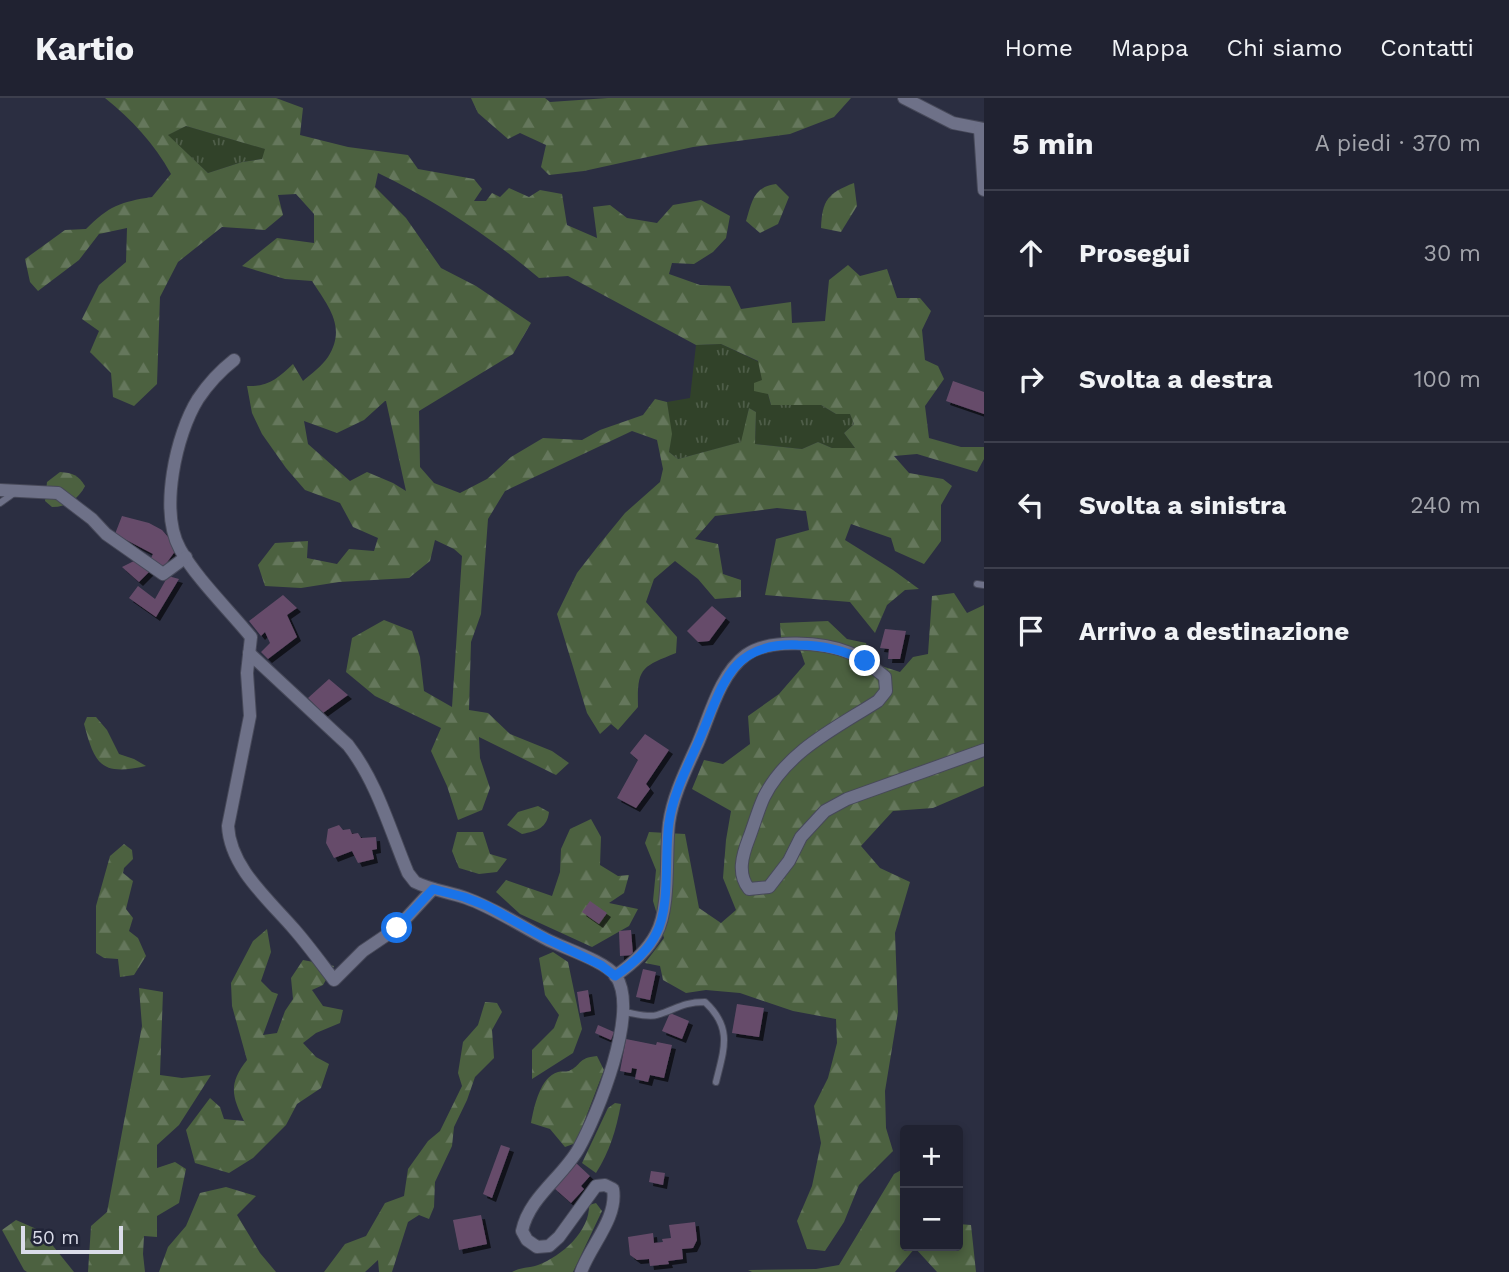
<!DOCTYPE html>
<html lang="it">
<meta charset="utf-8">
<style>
:root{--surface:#202231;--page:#282a39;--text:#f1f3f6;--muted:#a2a4ab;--line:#3d3f4d}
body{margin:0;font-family:"Work Sans",sans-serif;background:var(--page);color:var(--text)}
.controls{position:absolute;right:21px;bottom:21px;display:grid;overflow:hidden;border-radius:7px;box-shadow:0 4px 10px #0003}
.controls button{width:63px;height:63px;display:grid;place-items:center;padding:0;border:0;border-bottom:2px solid var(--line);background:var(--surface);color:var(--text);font:35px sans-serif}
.scale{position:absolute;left:21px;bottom:18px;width:102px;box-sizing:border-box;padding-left:7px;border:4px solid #dadce9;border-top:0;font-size:19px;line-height:24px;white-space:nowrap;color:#dadce9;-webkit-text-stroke:5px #212437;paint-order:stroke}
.stop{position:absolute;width:21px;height:21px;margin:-16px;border:5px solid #1a73e8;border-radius:50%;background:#fff}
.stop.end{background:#1a73e8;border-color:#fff;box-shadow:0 2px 7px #0008}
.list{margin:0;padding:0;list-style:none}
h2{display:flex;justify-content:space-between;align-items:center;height:91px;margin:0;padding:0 28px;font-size:30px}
h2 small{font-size:23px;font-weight:400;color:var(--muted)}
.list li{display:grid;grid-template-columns:46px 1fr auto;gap:21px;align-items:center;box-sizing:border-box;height:126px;padding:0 28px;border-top:2px solid var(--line)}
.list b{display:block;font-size:26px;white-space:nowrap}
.list em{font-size:23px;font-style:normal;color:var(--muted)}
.icon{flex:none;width:38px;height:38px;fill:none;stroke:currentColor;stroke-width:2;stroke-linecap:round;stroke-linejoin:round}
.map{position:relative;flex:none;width:984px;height:1174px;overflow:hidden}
header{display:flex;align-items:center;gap:42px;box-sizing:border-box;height:98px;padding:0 35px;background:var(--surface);border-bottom:2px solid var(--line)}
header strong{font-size:33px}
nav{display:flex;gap:38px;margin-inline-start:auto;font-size:24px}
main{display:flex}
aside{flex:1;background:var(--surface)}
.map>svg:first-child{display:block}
.grass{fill:url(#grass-tufts)}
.forest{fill:url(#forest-firs);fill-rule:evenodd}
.building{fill:#664c6a;filter:url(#shadow)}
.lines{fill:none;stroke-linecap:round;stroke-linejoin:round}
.lane-casing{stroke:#474959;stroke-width:8}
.street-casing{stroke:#474959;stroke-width:14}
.lane{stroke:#6e7188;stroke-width:6}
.street{stroke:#6e7188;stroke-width:12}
.route{stroke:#1a73e8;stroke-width:9}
</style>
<header>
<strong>Kartio</strong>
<nav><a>Home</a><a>Mappa</a><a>Chi siamo</a><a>Contatti</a></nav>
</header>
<main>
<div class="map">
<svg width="984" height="1174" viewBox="0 0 984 1174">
<defs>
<pattern id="grass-tufts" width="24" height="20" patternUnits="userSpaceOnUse" patternTransform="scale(1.75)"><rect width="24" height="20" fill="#314229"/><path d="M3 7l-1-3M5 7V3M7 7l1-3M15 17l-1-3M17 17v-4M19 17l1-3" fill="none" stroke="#4e5d48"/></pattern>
<pattern id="forest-firs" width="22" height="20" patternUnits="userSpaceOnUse" patternTransform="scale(1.75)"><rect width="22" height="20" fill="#4c6140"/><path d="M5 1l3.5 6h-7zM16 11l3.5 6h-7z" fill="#65775c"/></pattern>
<filter id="shadow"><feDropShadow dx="4" dy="4" stdDeviation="0" flood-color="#0009"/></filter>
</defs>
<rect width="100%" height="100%" fill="#2b2e41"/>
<g class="grass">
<polygon points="186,28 266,51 262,61 242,64 208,75 167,37"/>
<polygon points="721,246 759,264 771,307 821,307 836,316 850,315 854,326 844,335 855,350 832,350 818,344 802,351 755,346 756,314 749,310 742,344 678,361 669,354 671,336 667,304 690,300 696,247"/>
</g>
<g class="forest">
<path d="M105 0H276L303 10 300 37 348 49 408 57 418 71 474 81 482 91 474 103H486L492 95 500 99 509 90 529 99 540 92 562 96 567 127 597 140 593 109 610 107 627 120 657 125 673 107 701 102 730 118 726 140 713 154 694 166 672 165 669 176 700 187 730 188 741 211 791 204 792 225 825 223 829 182 848 167 860 178 887 171 897 200H920L931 213 922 232 925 262 938 268 944 281 925 308 929 340 961 349H984V361L977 374 917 356 894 358 909 375 943 381 952 388 941 407V443L924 466 895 453 891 440 851 426 845 442 893 472 919 491 905 492 887 507 875 535 850 504 765 497 776 441 809 432 806 413 777 410 715 418 695 441 718 446 723 476 741 482V499L715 501 698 481 675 463 654 481 646 504 677 539 676 555C641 569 637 570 638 609L618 632 611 626 600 636 587 615 557 516 577 475 598 448 625 415 660 384 663 371 657 342 632 333 505 393 488 421 481 516 471 544 469 612 488 615 510 636 552 653 569 665 556 677 479 639 480 660 490 690 482 712 458 722 447 688 431 653 441 630 375 598 346 574 352 540 384 522 412 533 420 559 424 593 452 609 462 458 454 451 435 442 430 463 409 480 339 484 301 490 265 488 258 467 275 445 308 443 307 460 337 466 349 451 374 453 378 440 353 429 340 405 305 392 286 370 262 336 252 315 247 288C269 289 278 280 293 266L303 283C311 276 322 268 328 259 347 229 328 208 312 183L285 181 242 168 277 140 314 145V116L296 96 278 97 283 117 265 132 222 129 178 164 160 199 157 286 134 308 113 299 111 275 90 254 99 233 82 221 99 187 126 164 127 130 99 136 79 162 38 193 30 184 25 161 65 132 86 131C109 108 120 104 152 99L171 76C154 45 132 22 105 0ZM186 28 265 51 262 61 242 64 208 75 168 37ZM378 75C433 101 492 140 539 180L568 178 696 247 721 246 758 263 762 282 754 285V293L768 296 771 307H821L836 316H850L854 326 844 335 855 350H832L818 344 802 351 755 346 756 314 749 310 741 344 678 361 669 354 672 336 667 304 655 301 643 317 600 332 582 342 543 340 511 359 487 381 460 395 434 385 420 369 419 313 513 256 531 225 476 188 441 170 406 120 375 89ZM385 303H386L406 393 393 385 367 374 350 383 308 346 304 323 337 335 364 322Z"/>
<polygon points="471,0 545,0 550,4 608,0 851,0 834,19 790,36 693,49 584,73 549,77 541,69 546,47 520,35 508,41 478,15"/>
<path d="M854 85 857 108 841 134 821 130C822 102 828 95 854 85Z"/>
<path d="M776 86 789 99 778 126 760 135 746 123C752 104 753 89 776 86Z"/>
<path d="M60 374C73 375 78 377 85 388 78 401 68 409 52 409L45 403 47 384Z"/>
<polygon points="954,495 967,515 984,507 984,688 933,710 893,713 861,748 880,770 910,784 895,835 898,914 885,993 886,1030 893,1053 859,1087 844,1124 825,1153 807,1151 797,1123 812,1088 821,1045 814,1008 828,980 837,945 836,921 793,913 740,895 706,892 686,895 663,882 660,868 645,865 664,840 653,803 656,772 645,745 649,734 685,736 699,810 721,825 736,812 723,780 726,742 731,713 692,691 704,662 723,666 750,646 748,618 779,596 805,566 796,540 781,540 780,525 828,523 847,541 866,545 872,565 900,574 913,559 928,556 932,498"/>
<path d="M87 619H96L107 632 119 656 134 661 146 668C101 678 95 667 84 626Z"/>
<path d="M538 708 549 714C547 730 537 733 522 736L507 727 518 714Z"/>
<polygon points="591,721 601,739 600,767 618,778 629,777 624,795 609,805 638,811 629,828 592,849 520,816 496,794 506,782 552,798 560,774 561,751 570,731"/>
<polygon points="457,734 483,734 490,756 507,761 497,774 479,776 459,770 452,753"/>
<polygon points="124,746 132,752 133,761 124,770 123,775 133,783 126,811 133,820 129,833 138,840 146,858 134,877 120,879 118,861 104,860 96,855 96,808 110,758"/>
<path d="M267 831 271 854 261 883 272 894 278 896 263 937 277 935 285 913 293 901 291 880 303 862 334 868 323 887 312 892 323 908 343 912 340 925 316 935 303 945 316 959 329 966 321 990 297 1006 286 1027 253 1060 229 1075 195 1065 186 1032 210 1000 220 1009 224 1021 244 1023C232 998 228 986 247 962L232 908 231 885 253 843Z"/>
<polygon points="553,854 568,864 582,931 573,955 532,981 532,952 554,930 559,917 545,897 539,860"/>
<polygon points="139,890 163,894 160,977 182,980 211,977 179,1027 157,1047 157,1070 175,1064 186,1071 179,1105 157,1118 157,1139 144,1138 143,1156 145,1174 88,1174 91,1128 107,1114 142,928"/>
<polygon points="485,904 497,905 502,914 492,932 494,960 475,979 467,1002 454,1029 452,1048 435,1084 434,1109 429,1121 419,1117 408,1124 392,1174 379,1174 378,1162 365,1174 324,1174 345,1146 366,1138 385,1105 404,1098 408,1071 428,1043 440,1033 462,988 458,975 463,944 478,927"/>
<path d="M597 958 604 972 576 1045 565 1049 550 1031 531 1025C534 1009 540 979 558 974 561 973 565 974 569 973 582 967 577 960 597 958Z"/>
<path d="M615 1005 621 1006C616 1032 610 1053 596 1075L582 1065 608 1010Z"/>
<polygon points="905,1070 905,1148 958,1148 958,1126 971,1127 976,1174 937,1174 915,1150 895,1174 752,1174 748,1172 816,1171 839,1167 894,1076"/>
<polygon points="226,1089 256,1098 237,1117 260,1155 276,1174 159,1174 168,1149 186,1128 200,1095"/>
<path d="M596 1105 602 1113 573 1174H512C520 1169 530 1170 538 1167 562 1158 590 1133 589 1107Z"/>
<polygon points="16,1122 41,1133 74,1174 27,1174 24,1172 2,1132"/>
</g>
<g class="building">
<polygon points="953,283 984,294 984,316 946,303"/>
<polygon points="122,418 149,425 162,432 175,447 176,452 163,470 150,462 153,456 115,436"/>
<polygon points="136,462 151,472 139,484 122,469"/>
<polygon points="168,478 179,481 156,519 129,500 138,488 155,501"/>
<polygon points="283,497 297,510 287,517 297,539 268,561 261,554 270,545 265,534 261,538 249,523"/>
<polygon points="712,508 726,520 709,543 698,544 687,533"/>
<polygon points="885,531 906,533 900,561 888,561 889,551 880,550"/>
<polygon points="329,581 348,597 323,615 308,600"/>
<polygon points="645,636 669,652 646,686 650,691 636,710 617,700 638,662 630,655"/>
<polygon points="339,727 343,732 350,731 352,736 358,735 361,740 376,739 377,751 372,752 374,761 358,765 352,753 334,760 326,745 328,731"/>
<polygon points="590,803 607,815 599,826 582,814"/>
<polygon points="631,832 633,857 620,858 619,833"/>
<polygon points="643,871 656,874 650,902 636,899"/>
<polygon points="588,892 591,913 580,915 577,894"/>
<polygon points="737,906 764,910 759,939 732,935"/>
<polygon points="670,915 689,923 682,941 662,933"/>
<polygon points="598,927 614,934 611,942 595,935"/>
<polygon points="626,941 656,947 657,944 672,947 664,980 650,977 648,984 635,981 637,971 632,970 631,975 620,973"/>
<polygon points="501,1047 510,1050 492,1100 483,1096"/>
<polygon points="576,1065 590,1078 581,1088 584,1091 571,1105 554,1090"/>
<polygon points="651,1073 665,1075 663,1087 649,1084"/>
<polygon points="481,1117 487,1146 459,1152 453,1122"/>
<polygon points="695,1124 697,1142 693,1150 682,1151 683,1161 668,1163 669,1166 650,1168 649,1161 637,1162 630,1157 628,1139 653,1135 654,1145 663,1144 662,1141 671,1140 669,1127"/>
</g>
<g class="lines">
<g class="lane-casing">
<g id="lane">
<polyline points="0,405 14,395"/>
<polyline points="977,486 984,487"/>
<path d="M624 914C633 915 648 920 657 917 677 911 682 904 705 904 733 930 724 951 716 984"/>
</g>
</g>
<g class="street-casing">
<g id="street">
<polyline points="904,0 953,25 984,31"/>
<polyline points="980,32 984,92"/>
<path d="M234 262C220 273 208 286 198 301 176 336 159 413 180 451 196 480 229 512 251 539L247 575 250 618 228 728C230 769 268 801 294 831 308 847 321 865 334 882L363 853 397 830 433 791"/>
<polyline points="0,392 58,395 92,421 106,436 163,476 186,459"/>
<path d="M249 555 348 647C377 684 390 732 408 775L415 784C431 792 449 794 466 800 494 810 519 827 546 841 563 850 605 863 616 878 640 914 597 1017 579 1050 563 1079 529 1099 522 1133L527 1142 537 1149 549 1148 559 1139 596 1088 605 1087 613 1091C618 1120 590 1148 581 1174"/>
<path d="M615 878C631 867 647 853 656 836 671 809 665 757 669 725 673 697 686 672 698 645 710 617 720 576 746 557 769 540 824 544 850 555 863 560 874 570 885 579L886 593 878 603C836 630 787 653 764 699 758 712 754 727 749 740 742 758 737 776 749 791L769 789 789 763 801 739 825 713 847 701 984 652"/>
</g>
</g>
<use href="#lane" class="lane"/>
<use href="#street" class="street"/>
</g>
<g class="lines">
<path class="route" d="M397 830 433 791 464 799 487 808 545 840 601 867 615 878C631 867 648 853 656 836 671 809 664 757 669 725 673 695 688 668 700 640 723 587 730 544 798 547 822 547 844 552 865 563"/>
</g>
</svg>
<div class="controls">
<button>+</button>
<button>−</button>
</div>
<div class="scale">50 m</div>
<div class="stop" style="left:397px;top:830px"></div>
<div class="stop end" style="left:865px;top:563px"></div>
</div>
<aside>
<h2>5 min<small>A piedi · 370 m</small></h2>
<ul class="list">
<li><svg class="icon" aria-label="ahead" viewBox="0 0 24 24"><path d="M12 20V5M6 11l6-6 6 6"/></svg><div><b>Prosegui</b></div><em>30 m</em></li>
<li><svg class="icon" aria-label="right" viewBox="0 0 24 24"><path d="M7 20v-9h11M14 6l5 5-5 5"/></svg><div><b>Svolta a destra</b></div><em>100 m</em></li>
<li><svg class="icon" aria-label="left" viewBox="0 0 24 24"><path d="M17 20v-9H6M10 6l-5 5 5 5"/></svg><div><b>Svolta a sinistra</b></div><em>240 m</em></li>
<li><svg class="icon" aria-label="arrive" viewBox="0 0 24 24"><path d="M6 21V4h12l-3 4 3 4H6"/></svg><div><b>Arrivo a destinazione</b></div></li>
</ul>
</aside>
</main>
